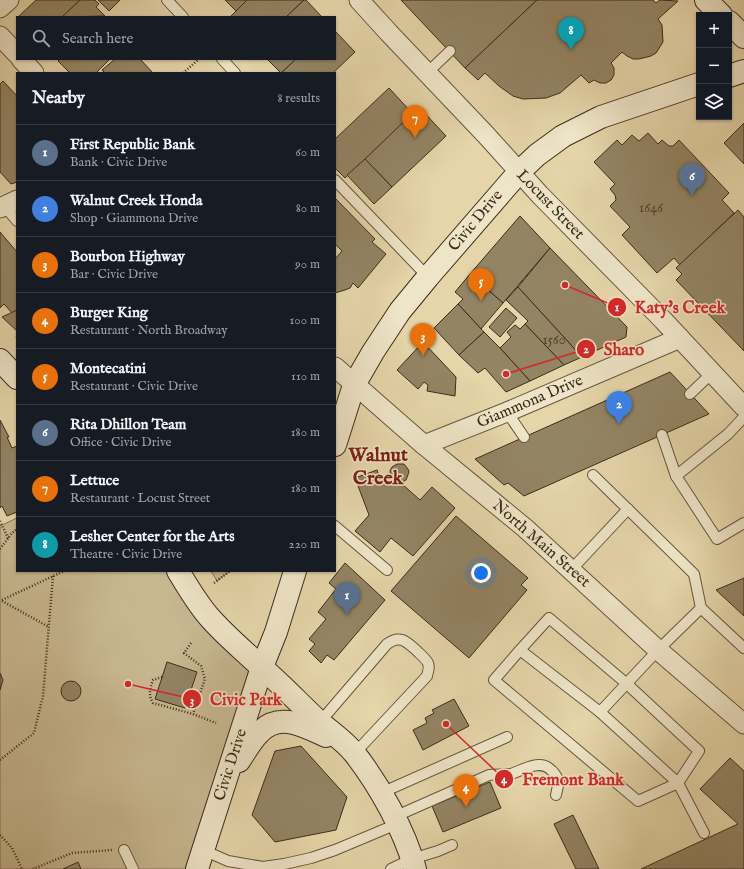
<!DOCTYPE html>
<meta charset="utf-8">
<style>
:root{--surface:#171b24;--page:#20242c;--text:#f1f3f6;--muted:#9ea1a6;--line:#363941;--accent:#1a73e8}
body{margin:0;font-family:"IM FELL English",serif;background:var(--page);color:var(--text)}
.controls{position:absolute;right:12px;top:12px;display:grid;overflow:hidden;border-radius:0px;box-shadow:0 1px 3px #0004}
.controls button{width:36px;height:36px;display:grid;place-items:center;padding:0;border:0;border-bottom:1px solid var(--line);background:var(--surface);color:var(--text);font:20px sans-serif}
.you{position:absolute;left:481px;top:573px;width:14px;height:14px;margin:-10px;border:3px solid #fff;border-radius:50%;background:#1a73e8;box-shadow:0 0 0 6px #1a73e833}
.badge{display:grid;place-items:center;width:26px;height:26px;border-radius:50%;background:var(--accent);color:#fff;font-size:13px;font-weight:700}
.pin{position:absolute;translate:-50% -33px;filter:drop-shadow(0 1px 2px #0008)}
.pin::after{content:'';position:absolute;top:21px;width:14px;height:12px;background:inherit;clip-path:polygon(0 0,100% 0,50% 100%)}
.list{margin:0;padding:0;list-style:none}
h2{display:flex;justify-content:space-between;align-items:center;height:52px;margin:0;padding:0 16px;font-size:17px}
h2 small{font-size:13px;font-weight:400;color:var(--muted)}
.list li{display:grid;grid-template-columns:26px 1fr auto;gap:12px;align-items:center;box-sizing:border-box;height:56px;padding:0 16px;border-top:1px solid var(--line)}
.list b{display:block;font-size:15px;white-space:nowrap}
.list p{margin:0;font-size:13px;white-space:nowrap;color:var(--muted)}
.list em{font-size:13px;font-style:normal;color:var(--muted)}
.icon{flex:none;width:22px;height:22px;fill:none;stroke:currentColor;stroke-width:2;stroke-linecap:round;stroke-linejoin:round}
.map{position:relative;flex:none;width:744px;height:869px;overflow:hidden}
.search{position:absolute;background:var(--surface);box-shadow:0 1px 3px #0004;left:16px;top:16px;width:320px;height:44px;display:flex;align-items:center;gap:10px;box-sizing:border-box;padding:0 14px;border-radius:0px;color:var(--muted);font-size:15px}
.panel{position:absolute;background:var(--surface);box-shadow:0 1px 3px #0004;left:16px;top:72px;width:320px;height:500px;border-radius:0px}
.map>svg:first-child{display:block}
.green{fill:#c8b891;stroke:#827256}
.building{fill:#938464;stroke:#3b2d1a}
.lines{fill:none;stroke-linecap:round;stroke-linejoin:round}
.lane-casing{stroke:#66573e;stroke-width:12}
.street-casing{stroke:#66573e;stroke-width:21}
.secondary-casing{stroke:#3b2d1a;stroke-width:24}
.path{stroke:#3b2d1a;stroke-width:2.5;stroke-dasharray:1 2;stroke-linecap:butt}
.lane{stroke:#eee4c7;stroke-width:10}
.street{stroke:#eee4c7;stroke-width:19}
.secondary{stroke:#eee4c7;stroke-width:22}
.labels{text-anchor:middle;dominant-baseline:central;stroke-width:3;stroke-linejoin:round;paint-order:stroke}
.number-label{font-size:14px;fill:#51432c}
.street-label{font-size:16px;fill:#3b2d1a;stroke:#eee4c7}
.district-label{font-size:20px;font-weight:bold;fill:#7a1f14;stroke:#eee4c7}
.leader{fill:none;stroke:#d62828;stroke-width:1.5}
.callout-dot{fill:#d62828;stroke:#eee4c7;stroke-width:1.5}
.mark-label{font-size:12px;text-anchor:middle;font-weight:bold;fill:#fff}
.callout-label{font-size:17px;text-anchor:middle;font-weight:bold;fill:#d62828;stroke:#eee4c7;stroke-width:3;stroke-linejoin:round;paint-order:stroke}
</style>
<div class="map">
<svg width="744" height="869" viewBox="0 0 744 869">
<rect width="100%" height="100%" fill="#e5d5a9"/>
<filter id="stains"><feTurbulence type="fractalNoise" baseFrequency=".005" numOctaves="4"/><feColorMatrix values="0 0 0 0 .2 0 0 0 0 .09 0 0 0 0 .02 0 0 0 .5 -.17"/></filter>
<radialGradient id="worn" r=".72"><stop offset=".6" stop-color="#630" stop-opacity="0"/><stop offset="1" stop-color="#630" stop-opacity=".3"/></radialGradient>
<g class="green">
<polygon points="17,518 17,571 178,571 262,667 197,869 0,869 0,526"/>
<polygon points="211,571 230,571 217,581"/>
</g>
<g class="building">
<polygon points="36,0 80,0 62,17 18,17"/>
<polygon points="80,0 95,0 99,4 96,7 105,16 62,17"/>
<polygon points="98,0 120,0 109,11"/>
<polygon points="225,0 247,0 236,11"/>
<polygon points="247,0 304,0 286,17 230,17"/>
<polygon points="304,0 306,0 322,17 286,17"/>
<polygon points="401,0 537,0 465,68"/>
<polygon points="537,0 653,0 656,3 660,0 678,1 658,19 662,25 663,42 656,53 651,56 639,59 633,59 627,56 622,52 611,63 614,68 614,75 611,80 606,83 600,83 594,80 589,83 581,75 560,93 546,98 523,99 513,96 499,86 485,73 478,80 465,68"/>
<polygon points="335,31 355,52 333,73 281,73 296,59 335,59"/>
<polygon points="60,59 110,59 96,73 70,73 58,61"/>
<polygon points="115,59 140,59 153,73 102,73 104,71 102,70"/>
<polygon points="267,59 296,59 281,73"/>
<polygon points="3,81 17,96 17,182 11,184 0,172 0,84"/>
<polygon points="389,88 413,114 345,178 335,168 335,139"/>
<polygon points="419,107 446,136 392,187 365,159"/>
<polygon points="744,123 744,164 724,143"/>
<polygon points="648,133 658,144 662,140 669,146 673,146 679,140 729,193 722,200 734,213 680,265 674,258 657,273 622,235 630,227 610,206 616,200 615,195 610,189 615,184 594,162 617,140 622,145 632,135 639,141"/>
<polygon points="365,159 392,187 374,204 347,175"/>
<polygon points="335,198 375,239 372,242 386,254 358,288 353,283 350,288 345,290 335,293 335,259 342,251 335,244"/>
<polygon points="738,210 744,217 744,351 676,280 682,274 676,268"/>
<polygon points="520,216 550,248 503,303 470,274"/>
<polygon points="0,232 17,252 17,310 12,313 4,304 0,308"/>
<polygon points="550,248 627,327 626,337 582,357 518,287"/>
<polygon points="470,274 503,303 481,329 458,304 463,299 455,292"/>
<polygon points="518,287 582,357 564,365 525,324 528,321 506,300"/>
<polygon points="458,304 484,332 459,355 434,328"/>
<polygon points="506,308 517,318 500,337 489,327"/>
<polygon points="17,310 17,331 2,317"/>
<polygon points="525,324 564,365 530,381 500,348 511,337 507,332 515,325 520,329"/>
<polygon points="484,332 500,348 530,381 506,392 485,368 478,373 459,355"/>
<polygon points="423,342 456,377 455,396 427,391 428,385 424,382 418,389 397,370"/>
<polygon points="670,372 709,414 524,496 508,483 504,485 475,459"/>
<polygon points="0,420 9,437 7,437 12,448 17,446 17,512 7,516 2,506 0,508"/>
<polygon points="397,464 404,464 408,469 409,472 406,480 401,483 420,500 432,487 455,508 413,556 391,538 380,552 355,531 369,515 355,478 377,470 381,482 391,478 390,471 392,467"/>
<polygon points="456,516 528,578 521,585 527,590 469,658 391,591"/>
<polygon points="345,563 385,600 334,660 327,655 321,663 309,651 315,644 309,639 326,619 318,612 336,589 329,583"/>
<polygon points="744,578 744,616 716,590"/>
<polygon points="167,662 197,672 185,708 155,699"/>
<polygon points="0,673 3,680 0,690"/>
<circle cx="71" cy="691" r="10"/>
<polygon points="454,699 469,726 423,750 413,730 427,723 425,718 434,713 432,710"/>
<polygon points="301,746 347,797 336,830 275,842 252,815 275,751"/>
<polygon points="730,758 744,771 744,869 641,869 738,824 700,789"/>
<polygon points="490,782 501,808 443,832 432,806"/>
<polygon points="573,815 599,869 576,869 554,824"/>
<polygon points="78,862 81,869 63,869"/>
</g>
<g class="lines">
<g class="lane-casing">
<g id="lane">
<polyline points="167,0 183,17"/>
<polyline points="222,59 235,73"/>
<polyline points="427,73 450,51"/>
<polyline points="335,180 428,277"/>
<polyline points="2,203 17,221"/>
<polyline points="690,394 712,373"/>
<polyline points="507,412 524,437"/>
<polyline points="744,417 728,434 676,476 717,539 744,523"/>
<polyline points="662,435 676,476"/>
<polyline points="593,475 694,574 701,608 744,648"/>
<polyline points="335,526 387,570"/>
<polyline points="571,570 628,509"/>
<polyline points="701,608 658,650 600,712 678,783 704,833"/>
<polyline points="520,650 494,680 638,801 678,783 699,751 627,684 549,618 520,650 600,712"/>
<path d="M320 722 387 644C400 634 407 642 417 651 421 655 426 659 428 663 430 668 428 671 427 676L355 753"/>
<polyline points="381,793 507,737"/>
<path d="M394 817 489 775C496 774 504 775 511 774 523 770 541 758 552 771 555 773 557 778 559 781L556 795"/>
<polyline points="124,850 133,869"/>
<polyline points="203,850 228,861 263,867 284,864 311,858 335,850 397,824"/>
<polyline points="391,869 412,859 438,851 452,845"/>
</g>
</g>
<g class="street-casing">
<g id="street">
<polyline points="359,0 389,33 486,135 540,195 663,320 744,407"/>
<polyline points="0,8 9,0"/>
<polyline points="0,36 17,54"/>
<polyline points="21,59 34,73"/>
<polyline points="0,208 17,200"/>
<polyline points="335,367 424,445 525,528 658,650 744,724"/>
<polyline points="424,445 507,412 680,338"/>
</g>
</g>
<g class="secondary-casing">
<g id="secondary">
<polyline points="706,0 721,15"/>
<polyline points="729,22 744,37"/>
<polyline points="729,76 744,71"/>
<polyline points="0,360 17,378"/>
<polyline points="335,445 354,385 373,352 400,311 428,277 519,172 537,155 563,136 601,117 699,84"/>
<path d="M178 571C188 587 198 605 211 619 226 636 244 651 261 667 280 683 298 702 316 719 329 731 344 740 355 754 379 785 405 831 415 869"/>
<path d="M239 761C245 752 251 741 259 733 279 711 304 726 326 736"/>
<polyline points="197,869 262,667 276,632 295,571"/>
</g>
</g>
<g class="path">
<polyline points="183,73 199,59"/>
<polyline points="17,337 17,336"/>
<polyline points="0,521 8,538"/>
<polyline points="0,549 12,533 17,529"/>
<polyline points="214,583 230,571"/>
<polyline points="2,600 64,571"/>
<polyline points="2,601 49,627"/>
<polyline points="191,643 184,653 201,666 205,679 193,714"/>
<path d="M162 677 153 680C150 688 148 695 153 703L193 714 216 723"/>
<polyline points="0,760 34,733 43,696 53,576"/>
<polyline points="0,835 12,848 22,869"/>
<polyline points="33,869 72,853 112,850"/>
</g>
<use href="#lane" class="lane"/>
<use href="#street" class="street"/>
<use href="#secondary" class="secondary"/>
</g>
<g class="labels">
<g class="number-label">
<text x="651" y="208">1646</text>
<text x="554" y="340">1560</text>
</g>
<g class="street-label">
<text transform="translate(550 205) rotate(46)">Locust Street</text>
<text transform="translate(476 221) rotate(-50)">Civic Drive</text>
<text transform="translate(530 402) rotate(-23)">Giammona Drive</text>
<text transform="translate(541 544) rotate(41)">North Main Street</text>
<text transform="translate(231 765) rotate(-72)">Civic Drive</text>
</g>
<g class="district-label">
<text x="378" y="455">Walnut<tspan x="378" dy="23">Creek</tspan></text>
</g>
</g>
<path class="leader" d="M565 285L617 307M506 374L586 349M128 684L192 699M446 724L504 779"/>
<g class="callout-dot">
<circle cx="565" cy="285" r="4"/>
<circle cx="506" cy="374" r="4"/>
<circle cx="128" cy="684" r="4"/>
<circle cx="446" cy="724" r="4"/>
<circle cx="617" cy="307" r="10"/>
<circle cx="586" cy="349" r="10"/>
<circle cx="192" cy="699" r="10"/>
<circle cx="504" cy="779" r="10"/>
</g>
<g class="mark-label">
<text x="617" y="311">1</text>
<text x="586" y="353">2</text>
<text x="192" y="704">3</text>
<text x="504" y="783">4</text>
</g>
<g class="callout-label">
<text x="680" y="313">Katy's Creek</text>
<text x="624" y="355">Sharo</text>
<text x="246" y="705">Civic Park</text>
<text x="573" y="785">Fremont Bank</text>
</g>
<rect width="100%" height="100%" filter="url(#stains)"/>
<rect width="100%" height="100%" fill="url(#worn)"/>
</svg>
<div class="controls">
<button>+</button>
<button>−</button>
<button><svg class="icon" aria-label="layers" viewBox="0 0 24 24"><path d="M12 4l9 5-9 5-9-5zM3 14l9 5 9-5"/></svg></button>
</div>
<div class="you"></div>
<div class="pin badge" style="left:347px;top:615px;background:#5c6f8a">1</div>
<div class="pin badge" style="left:619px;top:424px;background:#3f7fe0">2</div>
<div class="pin badge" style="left:423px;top:356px;background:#e8710a">3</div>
<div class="pin badge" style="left:466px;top:807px;background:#e8710a">4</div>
<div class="pin badge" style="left:481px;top:301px;background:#e8710a">5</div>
<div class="pin badge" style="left:692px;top:196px;background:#5c6f8a">6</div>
<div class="pin badge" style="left:415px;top:138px;background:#e8710a">7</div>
<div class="pin badge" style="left:571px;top:50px;background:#0f9aa8">8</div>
<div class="search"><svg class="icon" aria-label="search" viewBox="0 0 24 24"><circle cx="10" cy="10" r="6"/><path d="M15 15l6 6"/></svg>Search here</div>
<section class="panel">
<h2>Nearby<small>8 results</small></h2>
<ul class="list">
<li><span class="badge" style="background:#5c6f8a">1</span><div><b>First Republic Bank</b><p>Bank · Civic Drive</p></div><em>60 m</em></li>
<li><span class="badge" style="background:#3f7fe0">2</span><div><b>Walnut Creek Honda</b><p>Shop · Giammona Drive</p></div><em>80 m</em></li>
<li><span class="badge" style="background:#e8710a">3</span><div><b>Bourbon Highway</b><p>Bar · Civic Drive</p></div><em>90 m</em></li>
<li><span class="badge" style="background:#e8710a">4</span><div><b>Burger King</b><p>Restaurant · North Broadway</p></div><em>100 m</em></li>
<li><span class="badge" style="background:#e8710a">5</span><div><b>Montecatini</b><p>Restaurant · Civic Drive</p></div><em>110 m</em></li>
<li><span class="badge" style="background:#5c6f8a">6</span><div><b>Rita Dhillon Team</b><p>Office · Civic Drive</p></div><em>180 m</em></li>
<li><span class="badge" style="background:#e8710a">7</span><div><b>Lettuce</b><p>Restaurant · Locust Street</p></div><em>180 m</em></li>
<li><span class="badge" style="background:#0f9aa8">8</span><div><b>Lesher Center for the Arts</b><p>Theatre · Civic Drive</p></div><em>220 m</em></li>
</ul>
</section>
</div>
